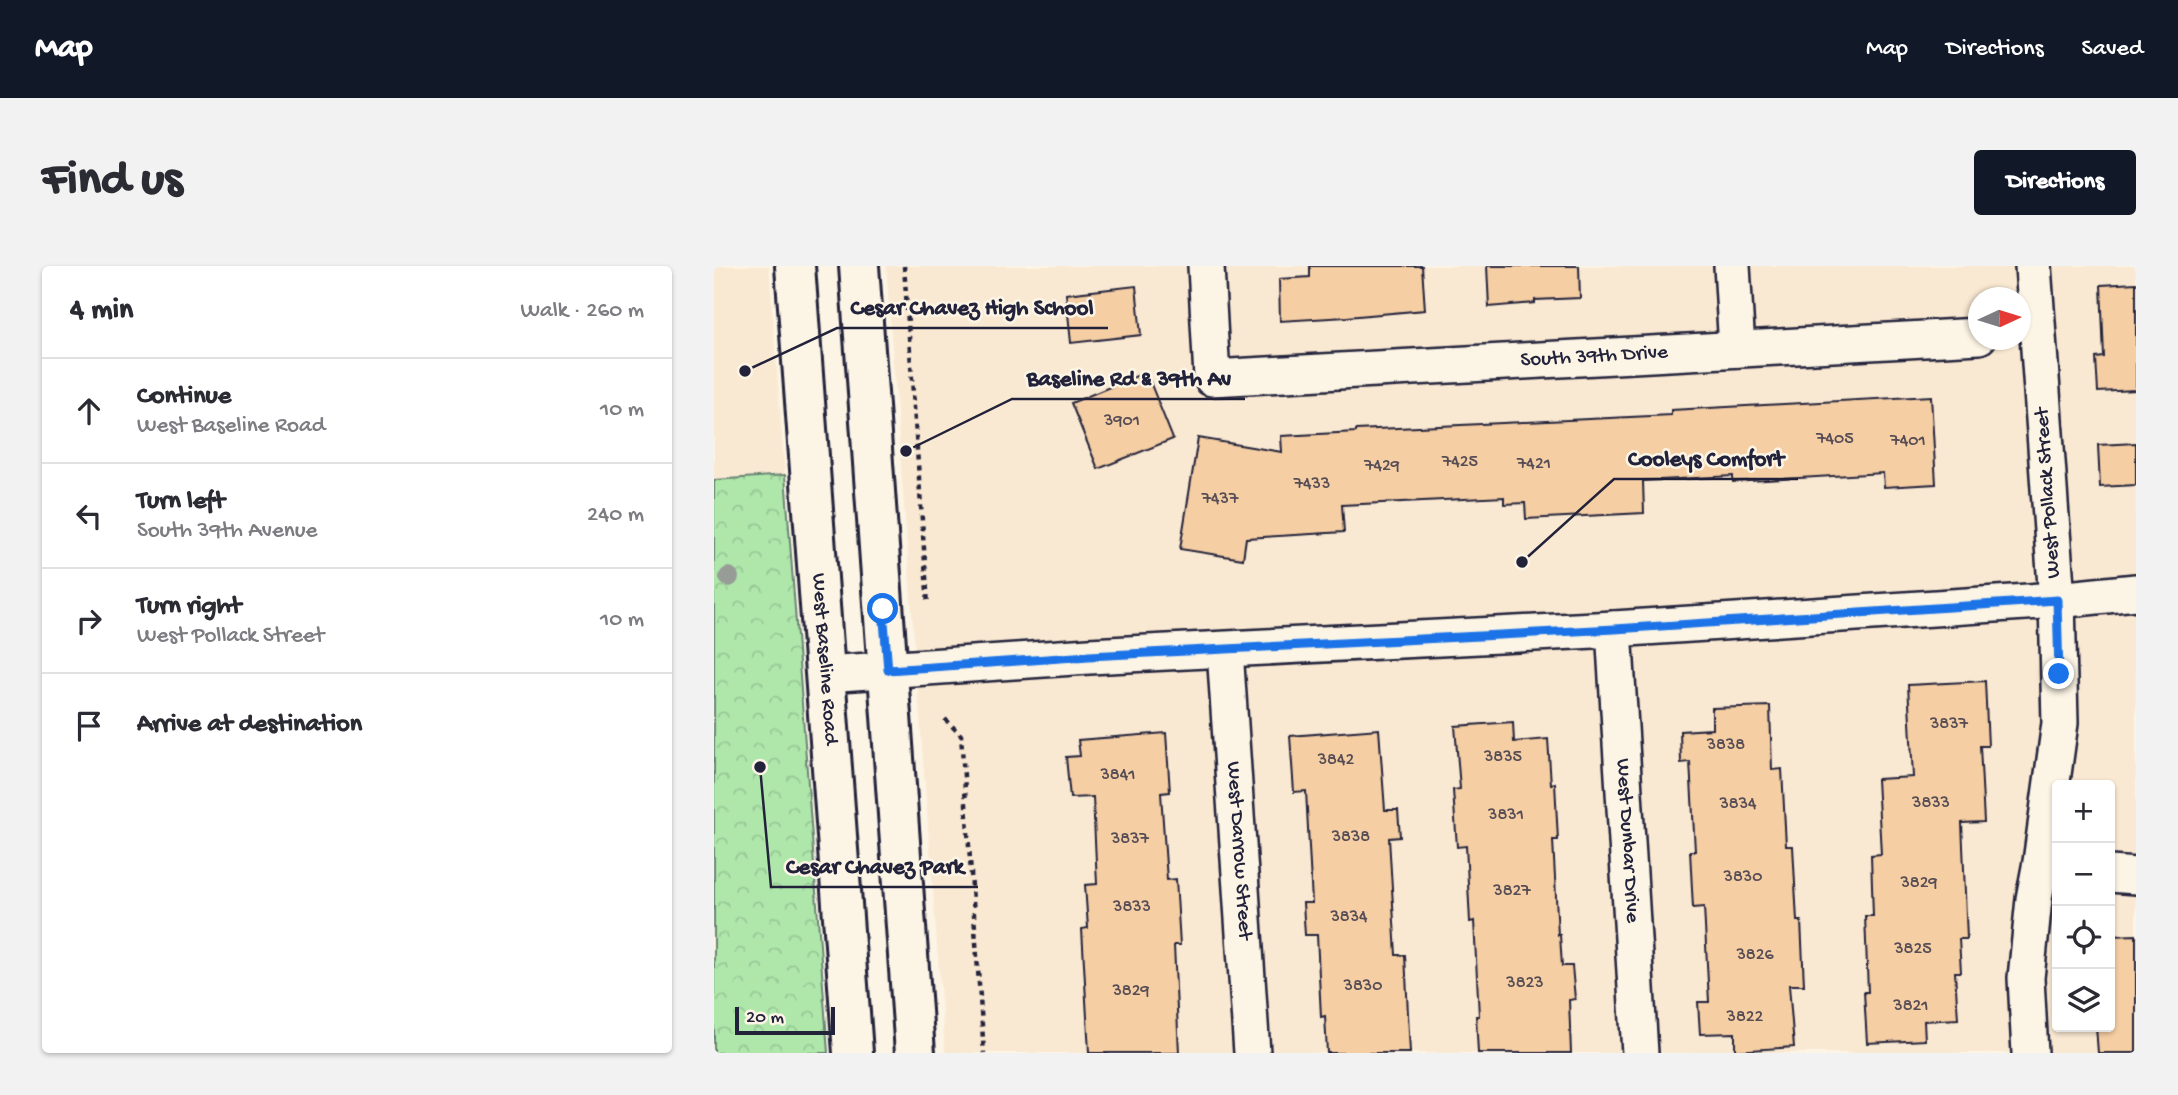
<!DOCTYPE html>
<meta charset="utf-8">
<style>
:root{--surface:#fff;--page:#f2f2f3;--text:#2b2b33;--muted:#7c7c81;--line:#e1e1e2;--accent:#111827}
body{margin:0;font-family:"Gochi Hand",sans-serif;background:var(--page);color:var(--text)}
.controls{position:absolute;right:21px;bottom:21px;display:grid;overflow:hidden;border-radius:7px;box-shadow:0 2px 5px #0004}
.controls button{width:63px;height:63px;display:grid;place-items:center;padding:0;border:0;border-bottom:2px solid var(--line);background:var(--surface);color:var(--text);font:35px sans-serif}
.compass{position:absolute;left:1254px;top:21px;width:63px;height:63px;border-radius:50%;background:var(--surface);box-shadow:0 2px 5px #0004;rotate:86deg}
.scale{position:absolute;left:21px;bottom:18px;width:100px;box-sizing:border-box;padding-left:7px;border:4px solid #22223b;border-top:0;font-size:19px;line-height:24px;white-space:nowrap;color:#22223b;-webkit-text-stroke:5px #fcf5e5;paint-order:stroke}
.stop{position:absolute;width:21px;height:21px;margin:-16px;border:5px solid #1a73e8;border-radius:50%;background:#fff}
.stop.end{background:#1a73e8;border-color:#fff;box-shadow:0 2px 7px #0008}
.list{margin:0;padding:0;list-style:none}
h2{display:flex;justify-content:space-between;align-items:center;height:91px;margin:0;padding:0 28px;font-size:30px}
h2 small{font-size:23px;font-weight:400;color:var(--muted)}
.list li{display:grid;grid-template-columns:46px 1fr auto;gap:21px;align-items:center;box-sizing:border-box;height:105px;padding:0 28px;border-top:2px solid var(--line)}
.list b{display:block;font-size:26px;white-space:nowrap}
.list p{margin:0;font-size:23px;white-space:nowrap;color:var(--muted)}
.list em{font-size:23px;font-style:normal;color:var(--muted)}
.icon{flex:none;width:38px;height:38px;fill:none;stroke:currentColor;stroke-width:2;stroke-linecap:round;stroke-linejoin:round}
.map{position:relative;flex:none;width:1422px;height:787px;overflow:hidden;border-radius:7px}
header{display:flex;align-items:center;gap:42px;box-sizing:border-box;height:98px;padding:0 35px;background:var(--accent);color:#fff}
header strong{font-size:33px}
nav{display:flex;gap:38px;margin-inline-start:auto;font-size:24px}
.intro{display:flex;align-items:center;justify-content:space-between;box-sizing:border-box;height:168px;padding:0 42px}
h1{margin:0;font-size:49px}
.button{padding:18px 32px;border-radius:7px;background:var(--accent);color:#fff;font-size:24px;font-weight:700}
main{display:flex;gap:42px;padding:0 42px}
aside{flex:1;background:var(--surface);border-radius:7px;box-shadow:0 2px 5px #0004}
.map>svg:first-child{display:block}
.built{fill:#fae9d2;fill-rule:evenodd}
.forest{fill:url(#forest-crowns);stroke:#688473;stroke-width:2}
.building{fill:#f5cea4;stroke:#22223b;stroke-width:2}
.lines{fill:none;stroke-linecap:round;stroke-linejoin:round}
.minor-casing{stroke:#22223b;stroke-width:40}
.major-casing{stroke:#22223b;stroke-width:44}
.path{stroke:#22223b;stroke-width:4.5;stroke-dasharray:5 5;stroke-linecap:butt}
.minor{stroke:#fcf5e5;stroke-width:35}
.major{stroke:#fcf5e5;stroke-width:38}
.tree{fill:#979c97}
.route{stroke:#1a73e8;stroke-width:9}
.labels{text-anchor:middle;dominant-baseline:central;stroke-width:5;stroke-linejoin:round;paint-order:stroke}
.number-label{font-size:18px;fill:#574d55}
.street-label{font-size:21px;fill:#22223b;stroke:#fcf5e5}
.leader{fill:none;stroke:#22223b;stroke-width:2.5}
.callout-dot{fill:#22223b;stroke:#fcf5e5;stroke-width:2.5}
.callout-label{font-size:23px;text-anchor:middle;font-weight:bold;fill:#22223b;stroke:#fcf5e5;stroke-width:5;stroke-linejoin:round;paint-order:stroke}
</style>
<header>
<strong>Map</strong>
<nav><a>Map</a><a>Directions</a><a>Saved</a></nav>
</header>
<div class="intro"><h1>Find us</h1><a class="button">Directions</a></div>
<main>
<aside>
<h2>4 min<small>Walk · 260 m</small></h2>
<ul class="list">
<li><svg class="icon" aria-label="ahead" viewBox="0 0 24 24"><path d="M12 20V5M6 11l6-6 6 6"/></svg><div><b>Continue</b><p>West Baseline Road</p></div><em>10 m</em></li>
<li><svg class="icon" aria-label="left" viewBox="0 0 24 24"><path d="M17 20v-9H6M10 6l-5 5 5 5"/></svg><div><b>Turn left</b><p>South 39th Avenue</p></div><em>240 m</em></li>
<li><svg class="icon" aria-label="right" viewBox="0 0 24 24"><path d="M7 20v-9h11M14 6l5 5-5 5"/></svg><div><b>Turn right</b><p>West Pollack Street</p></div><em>10 m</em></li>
<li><svg class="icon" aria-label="arrive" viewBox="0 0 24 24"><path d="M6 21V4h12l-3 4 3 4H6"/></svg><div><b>Arrive at destination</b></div></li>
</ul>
</aside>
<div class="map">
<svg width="1422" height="787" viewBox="0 0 1422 787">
<defs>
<pattern id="forest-crowns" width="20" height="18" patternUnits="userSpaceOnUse" patternTransform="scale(1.75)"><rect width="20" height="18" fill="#afe7ab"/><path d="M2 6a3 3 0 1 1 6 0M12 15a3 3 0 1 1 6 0" fill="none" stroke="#96c694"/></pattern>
</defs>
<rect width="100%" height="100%" fill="#fcf5e5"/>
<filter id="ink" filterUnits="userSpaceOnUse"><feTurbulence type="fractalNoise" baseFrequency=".0143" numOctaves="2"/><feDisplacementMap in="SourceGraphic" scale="14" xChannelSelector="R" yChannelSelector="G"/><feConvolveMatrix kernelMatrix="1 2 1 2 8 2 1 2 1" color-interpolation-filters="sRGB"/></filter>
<g filter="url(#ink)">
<g class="built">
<polygon points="0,0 55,0 71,209 0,214"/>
<path d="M172 0H1422V787H231ZM1265 32H1307V74H1265ZM1343 519H1396V761H1343Z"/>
</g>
<polygon class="forest" points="71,209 114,787 0,787 0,214"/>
<g class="building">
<polygon points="596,0 708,0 711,44 633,51 566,55 565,13 596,11"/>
<polygon points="773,0 865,0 866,32 821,34 821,37 775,41"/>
<polygon points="1422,17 1422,124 1384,126 1382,92 1390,91 1387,19"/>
<polygon points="422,20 427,69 357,77 352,28"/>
<polygon points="432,106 459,173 384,203 357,137"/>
<polygon points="1217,130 1222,218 1170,221 1169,207 1019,216 1019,210 929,215 930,247 812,253 811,237 790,238 790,231 628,239 630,266 532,272 529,293 466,283 484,172 568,186 567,170 642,166 642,164 957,149 957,144"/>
<polygon points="1422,177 1422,219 1386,221 1384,179"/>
<polygon points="1271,415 1274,480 1266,480 1270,556 1248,557 1253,673 1245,673 1247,706 1241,706 1244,753 1210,755 1211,774 1153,777 1150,726 1154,726 1151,650 1159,650 1157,589 1167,588 1163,513 1199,511 1194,419"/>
<polygon points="1056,440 1058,504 1068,503 1072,580 1079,580 1083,655 1087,655 1090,719 1075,719 1080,781 1021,785 1021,767 986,768 984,736 995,736 990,641 979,642 976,585 981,585 976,496 967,497 966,465 998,463 998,442"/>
<polygon points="799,456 800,476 834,473 837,518 841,517 844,574 839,574 844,669 846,669 848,700 858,700 861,733 855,734 857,787 764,787 762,750 765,750 760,655 756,656 752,580 743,581 739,524 746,523 741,460"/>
<polygon points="665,463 671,544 684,544 686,571 675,572 682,689 691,689 696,787 613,787 611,750 607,751 603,669 591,669 589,637 598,637 592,525 580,526 576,470"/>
<polygon points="452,467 456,526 447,527 453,614 462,613 466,679 460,679 465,787 375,787 368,663 374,662 371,619 383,618 379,531 356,532 352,491 366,490 364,474"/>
<polygon points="1422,669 1422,787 1384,787 1382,761 1396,761 1396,670"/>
</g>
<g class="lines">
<g class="minor-casing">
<g id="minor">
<path id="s1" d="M492 0 498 112 1265 70"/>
<polyline points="1018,0 1023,83"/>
<path id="s2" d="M900 363 926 787"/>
<path id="s3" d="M511 384 538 787"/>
<polyline points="111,408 375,390 900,363 1343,334 1422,326"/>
<polyline points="1396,608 1422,610"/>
<polyline points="1316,787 1312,712 1320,633 1327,596 1346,457 1343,334 1319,0"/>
</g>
</g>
<g class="major-casing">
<g id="major">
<path id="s4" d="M81 0 139 787"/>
<polyline points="145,0 201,787"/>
</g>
</g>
<g class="path">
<polyline points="190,0 214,339"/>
<polyline points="231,453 247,469 270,787"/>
</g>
<use href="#minor" class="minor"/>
<use href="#major" class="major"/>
</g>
<circle class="tree" cx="15" cy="311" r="10"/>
</g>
<g class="lines" filter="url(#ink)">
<polyline class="route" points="169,343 174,404 375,390 901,363 1343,334 1345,408"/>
</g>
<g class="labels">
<g class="number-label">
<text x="408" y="155">3901</text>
<text x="1121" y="173">7405</text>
<text x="1194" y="175">7401</text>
<text x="746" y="196">7425</text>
<text x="820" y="198">7421</text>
<text x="668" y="200">7429</text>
<text x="598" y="218">7433</text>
<text x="506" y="233">7437</text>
<text x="1235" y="458">3837</text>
<text x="1012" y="479">3838</text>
<text x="789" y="491">3835</text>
<text x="622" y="494">3842</text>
<text x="404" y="509">3841</text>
<text x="1217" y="537">3833</text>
<text x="1024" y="538">3834</text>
<text x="792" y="549">3831</text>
<text x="637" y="571">3838</text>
<text x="416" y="573">3837</text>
<text x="1029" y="611">3830</text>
<text x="1205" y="617">3829</text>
<text x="798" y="625">3827</text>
<text x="418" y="641">3833</text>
<text x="635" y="651">3834</text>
<text x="1199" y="683">3825</text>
<text x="1041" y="689">3826</text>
<text x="811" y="717">3823</text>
<text x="649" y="720">3830</text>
<text x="417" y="725">3829</text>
<text x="1197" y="740">3821</text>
<text x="1031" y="751">3822</text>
</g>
<g class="street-label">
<text stroke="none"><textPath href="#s1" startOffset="495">South 39th Drive</textPath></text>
<text transform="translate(1335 227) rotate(-94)">West Pollack Street</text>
<text stroke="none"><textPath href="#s4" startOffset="394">West Baseline Road</textPath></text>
<text stroke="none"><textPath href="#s2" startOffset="212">West Dunbar Drive</textPath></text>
<text stroke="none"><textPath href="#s3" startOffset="201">West Darrow Street</textPath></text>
</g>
</g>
<path class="leader" d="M31 105L123 62H394M192 185L298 133H531M808 296L900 213H1084M46 501L57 621H264"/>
<g class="callout-dot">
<circle cx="31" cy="105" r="7"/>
<circle cx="192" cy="185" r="7"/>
<circle cx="808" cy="296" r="7"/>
<circle cx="46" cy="501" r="7"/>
</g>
<g class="callout-label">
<text x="258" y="48">Cesar Chavez High School</text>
<text x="415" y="119">Baseline Rd &amp; 39th Av</text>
<text x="992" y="199">Cooleys Comfort</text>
<text x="161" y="607">Cesar Chavez Park</text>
</g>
</svg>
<div class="controls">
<button>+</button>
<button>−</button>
<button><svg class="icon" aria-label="locate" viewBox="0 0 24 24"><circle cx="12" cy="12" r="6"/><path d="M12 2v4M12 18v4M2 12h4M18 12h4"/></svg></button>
<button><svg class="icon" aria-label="layers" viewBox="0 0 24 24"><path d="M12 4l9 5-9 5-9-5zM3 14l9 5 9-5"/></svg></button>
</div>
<svg class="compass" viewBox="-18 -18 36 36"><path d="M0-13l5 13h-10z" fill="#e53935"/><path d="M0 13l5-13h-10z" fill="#7c7c81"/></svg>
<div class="scale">20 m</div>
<div class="stop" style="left:169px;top:343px"></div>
<div class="stop end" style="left:1345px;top:408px"></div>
</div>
</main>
